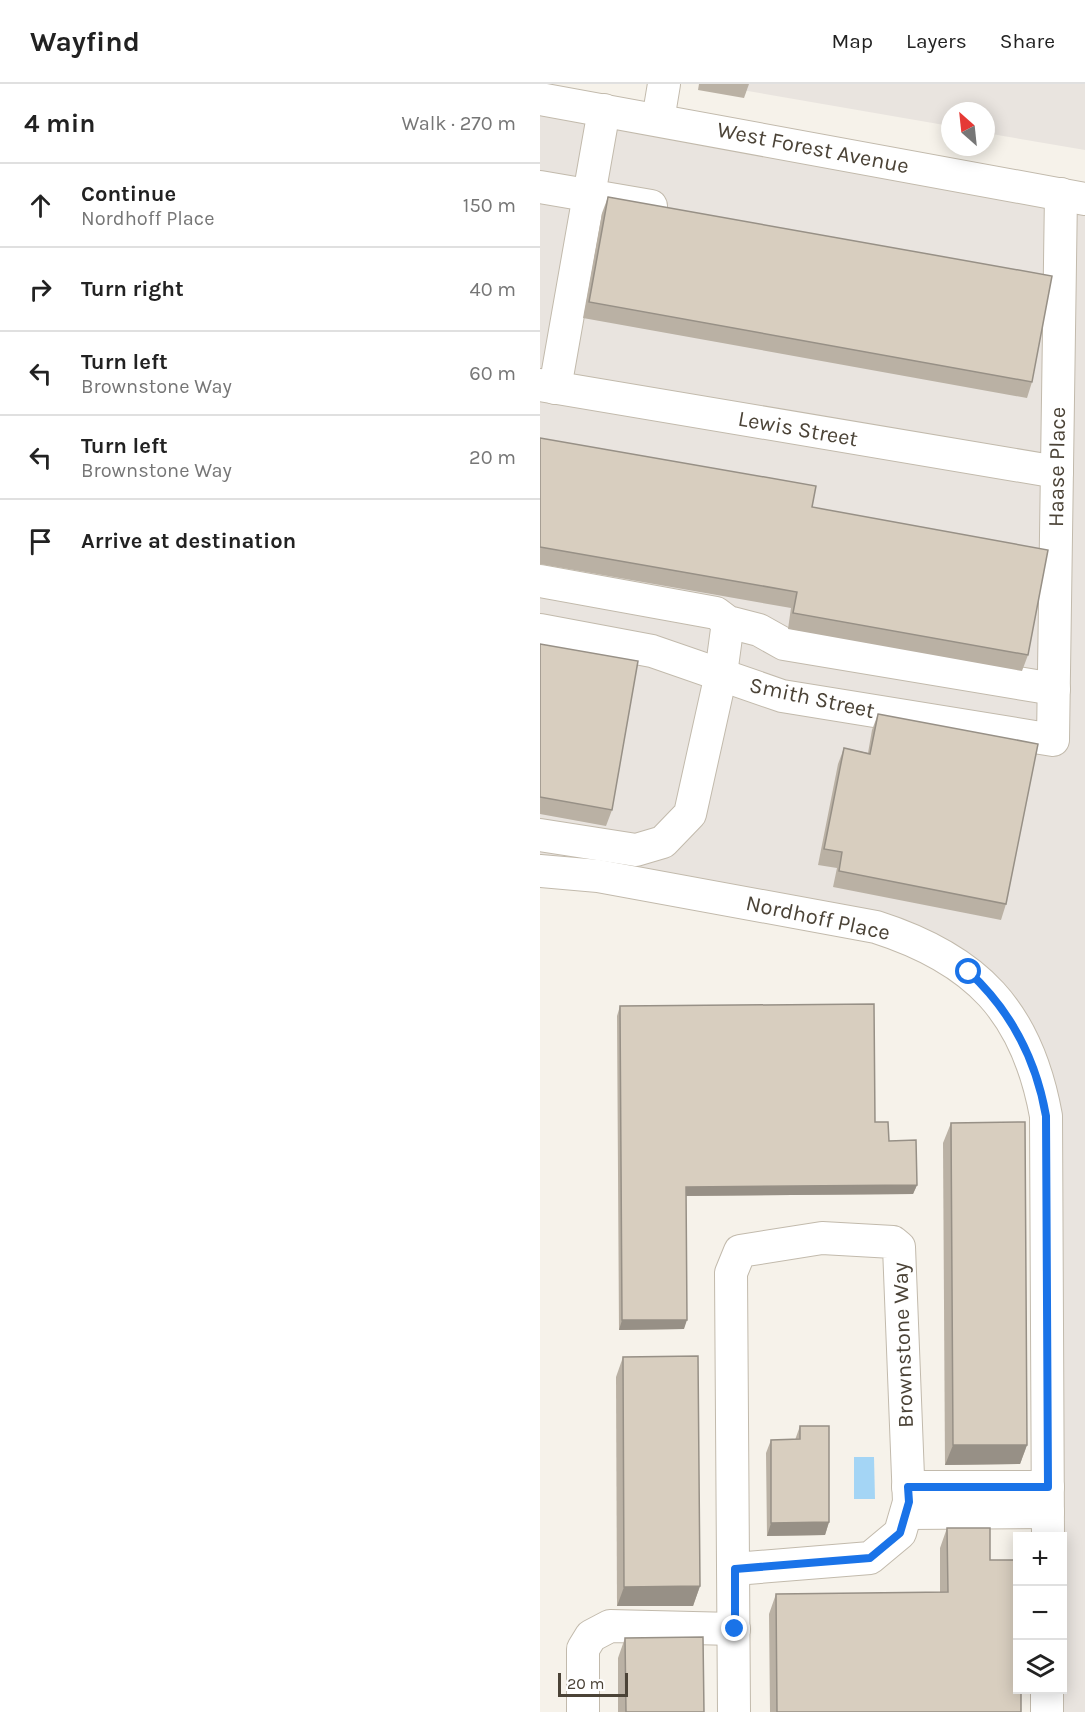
<!DOCTYPE html>
<meta charset="utf-8">
<style>
:root{--surface:#fff;--page:#f6f6f6;--text:#222;--muted:#767676;--line:#e0e0e0}
body{margin:0;font-family:Karla,sans-serif;background:var(--page);color:var(--text)}
.controls{position:absolute;right:18px;bottom:18px;display:grid;overflow:hidden;border-radius:0px;box-shadow:0 3px 15px #0003}
.controls button{width:54px;height:54px;display:grid;place-items:center;padding:0;border:0;border-bottom:2px solid var(--line);background:var(--surface);color:var(--text);font:30px sans-serif}
.compass{position:absolute;left:401px;top:18px;width:54px;height:54px;border-radius:50%;background:var(--surface);box-shadow:0 3px 15px #0003;rotate:333deg}
.scale{position:absolute;left:18px;bottom:15px;width:70px;box-sizing:border-box;padding-left:6px;border:3px solid #4b4337;border-top:0;font-size:16px;line-height:21px;white-space:nowrap;color:#4b4337;-webkit-text-stroke:4px #fff;paint-order:stroke}
.stop{position:absolute;width:18px;height:18px;margin:-14px;border:4px solid #1a73e8;border-radius:50%;background:#fff}
.stop.end{background:#1a73e8;border-color:#fff;box-shadow:0 2px 6px #0008}
.list{margin:0;padding:0;list-style:none}
h2{display:flex;justify-content:space-between;align-items:center;height:78px;margin:0;padding:0 24px;font-size:26px}
h2 small{font-size:20px;font-weight:400;color:var(--muted)}
.list li{display:grid;grid-template-columns:39px 1fr auto;gap:18px;align-items:center;box-sizing:border-box;height:84px;padding:0 24px;border-top:2px solid var(--line)}
.list b{display:block;font-size:22px;white-space:nowrap}
.list p{margin:0;font-size:20px;white-space:nowrap;color:var(--muted)}
.list em{font-size:20px;font-style:normal;color:var(--muted)}
.icon{flex:none;width:33px;height:33px;fill:none;stroke:currentColor;stroke-width:2;stroke-linecap:round;stroke-linejoin:round}
.map{position:relative;flex:none;width:545px;height:1628px;overflow:hidden}
header{display:flex;align-items:center;gap:36px;box-sizing:border-box;height:84px;padding:0 30px;background:var(--surface);border-bottom:2px solid var(--line)}
header strong{font-size:28px}
nav{display:flex;gap:33px;margin-inline-start:auto;font-size:21px}
main{display:flex}
aside{flex:1;background:var(--surface)}
.map>svg:first-child{display:block}
.industrial{fill:#e9e4df}
.water{fill:#a4d5f5}
.lines{fill:none;stroke-linecap:round;stroke-linejoin:round}
.minor-casing{stroke:#c2baac;stroke-width:34}
.minor{stroke:#fff;stroke-width:32}
.wall{fill:#bab1a4}
.shaded-wall{fill:#979086}
.building{fill:#d8cebf;stroke:#979086;stroke-width:1.5}
.route{stroke:#1a73e8;stroke-width:8}
.labels{text-anchor:middle;dominant-baseline:central;stroke-width:4.5;stroke-linejoin:round;paint-order:stroke}
.street-label{font-size:22px;fill:#4b4337;stroke:#fff}
</style>
<header>
<strong>Wayfind</strong>
<nav><a>Map</a><a>Layers</a><a>Share</a></nav>
</header>
<main>
<aside>
<h2>4 min<small>Walk · 270 m</small></h2>
<ul class="list">
<li><svg class="icon" aria-label="ahead" viewBox="0 0 24 24"><path d="M12 20V5M6 11l6-6 6 6"/></svg><div><b>Continue</b><p>Nordhoff Place</p></div><em>150 m</em></li>
<li><svg class="icon" aria-label="right" viewBox="0 0 24 24"><path d="M7 20v-9h11M14 6l5 5-5 5"/></svg><div><b>Turn right</b></div><em>40 m</em></li>
<li><svg class="icon" aria-label="left" viewBox="0 0 24 24"><path d="M17 20v-9H6M10 6l-5 5 5 5"/></svg><div><b>Turn left</b><p>Brownstone Way</p></div><em>60 m</em></li>
<li><svg class="icon" aria-label="left" viewBox="0 0 24 24"><path d="M17 20v-9H6M10 6l-5 5 5 5"/></svg><div><b>Turn left</b><p>Brownstone Way</p></div><em>20 m</em></li>
<li><svg class="icon" aria-label="arrive" viewBox="0 0 24 24"><path d="M6 21V4h12l-3 4 3 4H6"/></svg><div><b>Arrive at destination</b></div></li>
</ul>
</aside>
<div class="map">
<svg width="545" height="1628" viewBox="0 0 545 1628">
<rect width="100%" height="100%" fill="#f6f2ea"/>
<g class="industrial">
<polygon points="167,0 545,0 545,66 446,49 446,27 410,27 410,42"/>
<polygon points="0,15 545,115 545,1628 507,1628 522,1606 522,1452 491,973 396,866 0,787"/>
</g>
<polygon class="water" points="314,1373 334,1373 335,1415 314,1415"/>
<g class="lines">
<g class="minor-casing">
<g id="minor">
<polyline points="0,15 545,115"/>
<polyline points="118,36 124,0"/>
<polyline points="0,103 111,122"/>
<polyline points="0,301 517,388"/>
<polyline points="15,304 64,26"/>
<polyline points="0,497 176,529 188,538 219,546 244,560 514,605"/>
<polyline points="0,546 112,567 242,612 513,656 521,110"/>
<polyline points="0,751 96,766 123,758 150,730 181,590 188,538"/>
<path d="M0 787 58 792 336 843C436 875 487 927 506 1032L508 1452"/>
<polyline points="368,1403 508,1403"/>
<polyline points="367,1429 508,1428"/>
<polyline points="43,1628 43,1565 51,1552 70,1542 194,1545"/>
<polyline points="194,1628 191,1189 200,1167 282,1154 353,1158 359,1163 369,1418 360,1449 330,1474 195,1485"/>
<polyline points="507,1628 507,1606"/>
</g>
</g>
<use href="#minor" class="minor"/>
</g>
<g class="wall">
<polygon points="159,0 209,0 204,14 158,6"/>
<polygon points="68,113 492,298 487,314 43,234 62,129"/>
<polygon points="0,354 272,423 488,571 482,587 248,545 251,524 0,480"/>
<polygon points="0,560 72,726 66,742 0,730"/>
<polygon points="338,630 466,820 461,836 293,803 297,784 278,781 298,680 304,664 328,669 332,646"/>
<polygon points="80,922 335,1038 349,1057 377,1101 373,1110 146,1112 144,1245 79,1246 77,932"/>
<polygon points="411,1039 487,1361 480,1380 405,1381 403,1059"/>
<polygon points="83,1273 160,1502 153,1522 77,1522 76,1293"/>
<polygon points="260,1342 289,1438 285,1451 227,1452 226,1369 231,1356 255,1356"/>
<polygon points="407,1444 450,1476 481,1628 230,1628 229,1530 236,1510 400,1509 400,1464"/>
<polygon points="85,1554 164,1628 78,1628 78,1574"/>
</g>
<g class="shaded-wall">
<polygon points="377,1101 373,1110 143,1112 146,1103"/>
<polygon points="82,1236 147,1236 144,1245 79,1246"/>
<polygon points="413,1361 487,1361 480,1380 405,1381"/>
<polygon points="289,1438 285,1451 227,1452 231,1439"/>
<polygon points="160,1502 153,1522 77,1522 84,1503"/>
</g>
<g class="building">
<polygon points="68,113 512,192 492,298 49,218"/>
<polygon points="0,354 276,402 272,423 508,466 488,571 253,529 257,508 0,463"/>
<polygon points="0,560 98,577 72,726 0,713"/>
<polygon points="338,630 498,660 466,820 299,787 302,768 284,765 304,664 330,670"/>
<polygon points="334,920 335,1038 348,1038 349,1057 376,1056 377,1101 146,1103 147,1236 82,1236 80,922"/>
<polygon points="485,1038 487,1361 413,1361 411,1039"/>
<polygon points="158,1272 160,1502 84,1503 83,1273"/>
<polygon points="260,1342 289,1342 289,1438 231,1439 231,1356 260,1355"/>
<polygon points="407,1444 450,1444 450,1476 477,1476 477,1605 481,1605 481,1628 237,1628 236,1510 408,1508"/>
<polygon points="163,1553 164,1628 86,1628 85,1554"/>
</g>
<g class="lines">
<path class="route" d="M195 1545V1485L330 1474 360 1449 369 1418 368 1403H508L506 1032C496 975 472 928 429 888"/>
</g>
<g class="labels">
<g class="street-label">
<text transform="translate(273 64) rotate(11)">West Forest Avenue</text>
<text transform="translate(258 345) rotate(10)">Lewis Street</text>
<text transform="translate(517 383) rotate(-89)">Haase Place</text>
<text transform="translate(272 614) rotate(12)">Smith Street</text>
<text transform="translate(278 834) rotate(12)">Nordhoff Place</text>
<text transform="translate(363 1261) rotate(-92)">Brownstone Way</text>
</g>
</g>
</svg>
<div class="controls">
<button>+</button>
<button>−</button>
<button><svg class="icon" aria-label="layers" viewBox="0 0 24 24"><path d="M12 4l9 5-9 5-9-5zM3 14l9 5 9-5"/></svg></button>
</div>
<svg class="compass" viewBox="-18 -18 36 36"><path d="M0-13l5 13h-10z" fill="#e53935"/><path d="M0 13l5-13h-10z" fill="#767676"/></svg>
<div class="scale">20 m</div>
<div class="stop" style="left:429px;top:888px"></div>
<div class="stop end" style="left:195px;top:1545px"></div>
</div>
</main>
